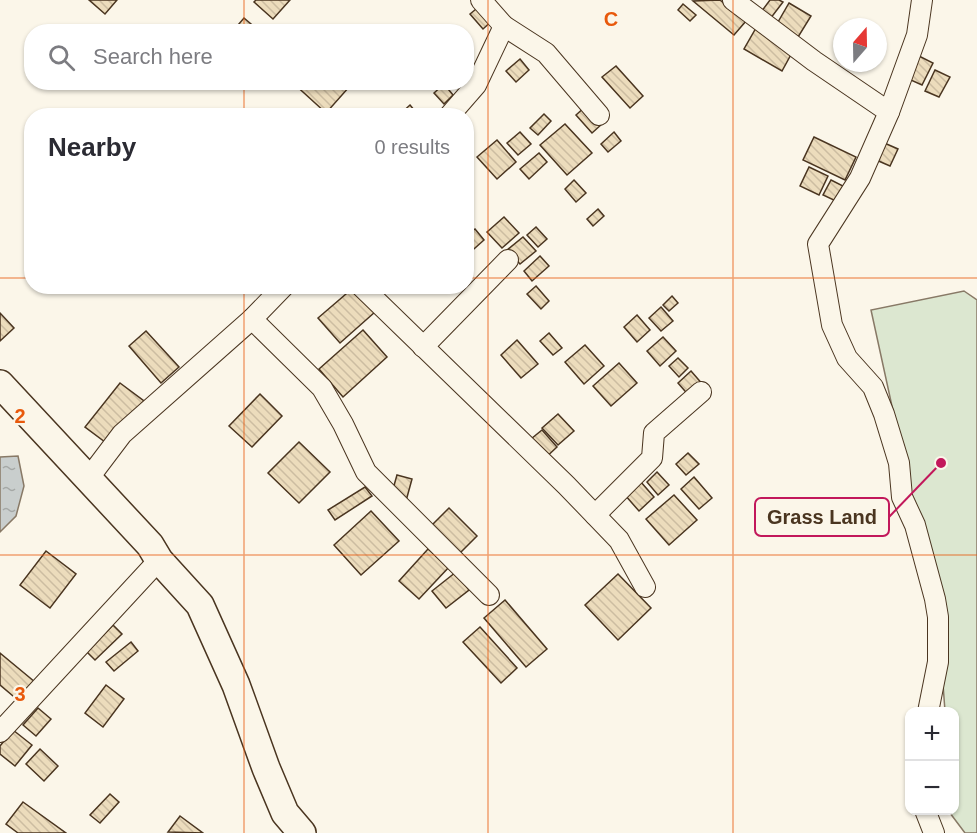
<!DOCTYPE html>
<meta charset="utf-8">
<style>
:root{--surface:#fff;--page:#f7f7f7;--text:#2b2b33;--muted:#7c7c81;--line:#e1e1e2}
body{margin:0;font-family:Arial,sans-serif;background:var(--page);color:var(--text)}
.controls{position:absolute;right:18px;bottom:18px;display:grid;overflow:hidden;border-radius:12px;box-shadow:0 2px 4px #0004}
.controls button{width:54px;height:54px;display:grid;place-items:center;padding:0;border:0;border-bottom:2px solid var(--line);background:var(--surface);color:var(--text);font:30px sans-serif}
.compass{position:absolute;left:833px;top:18px;width:54px;height:54px;border-radius:50%;background:var(--surface);box-shadow:0 2px 4px #0004;rotate:20deg}
.list{margin:0;padding:0;list-style:none}
h2{display:flex;justify-content:space-between;align-items:center;height:78px;margin:0;padding:0 24px;font-size:26px}
h2 small{font-size:20px;font-weight:400;color:var(--muted)}
.icon{flex:none;width:33px;height:33px;fill:none;stroke:currentColor;stroke-width:2;stroke-linecap:round;stroke-linejoin:round}
.map{position:relative;flex:none;width:977px;height:833px;overflow:hidden}
.search{position:absolute;background:var(--surface);box-shadow:0 2px 4px #0004;left:24px;top:24px;width:450px;height:66px;display:flex;align-items:center;gap:15px;box-sizing:border-box;padding:0 21px;border-radius:24px;color:var(--muted);font-size:22px}
.panel{position:absolute;background:var(--surface);box-shadow:0 2px 4px #0004;left:24px;top:108px;width:450px;height:186px;border-radius:24px}
.map>svg:first-child{display:block}
.grass{fill:#dce7d0;stroke:#887966;stroke-width:1.5}
.water{fill:url(#water-ripples);stroke:#887966;stroke-width:1.5}
.building{fill:url(#building-back-hatch);stroke:#4a3520;stroke-width:1.5}
.lines{fill:none;stroke-linecap:round;stroke-linejoin:round}
.minor-casing{stroke:#4a3520;stroke-width:22}
.secondary-casing{stroke:#4a3520;stroke-width:30}
.minor{stroke:#fbf6e9;stroke-width:20}
.secondary{stroke:#fbf6e9;stroke-width:27}
.grid{fill:none;stroke:#e8590c;stroke-width:1.5;stroke-opacity:0.55}
.grid-label{font-size:20px;text-anchor:middle;font-weight:bold;fill:#e8590c;stroke:#fbf6e9;stroke-width:4.5;stroke-linejoin:round;paint-order:stroke}
.leader{fill:none;stroke:#c2185b;stroke-width:2}
.callout-dot{fill:#c2185b;stroke:#fbf6e9;stroke-width:2}
.callout{fill:#fbf6e9;stroke:#c2185b;stroke-width:2}
.callout-label{font-size:20px;text-anchor:middle;font-weight:bold;fill:#4a3520}
</style>
<div class="map">
<svg width="977" height="833" viewBox="0 0 977 833">
<defs>
<pattern id="water-ripples" width="26" height="14" patternUnits="userSpaceOnUse" patternTransform="scale(1.5)"><rect width="26" height="14" fill="#c9cecd"/><path d="M2 4q2-2 4 0t4 0M15 11q2-2 4 0t4 0" fill="none" stroke="#a5a8a6"/></pattern>
<pattern id="building-back-hatch" width="6" height="6" patternUnits="userSpaceOnUse" patternTransform="scale(1.5)"><rect width="6" height="6" fill="#ecdcbc"/><path d="M-1 5l2 2M0 0l6 6M5-1l2 2" fill="none" stroke="#ccbda1"/></pattern>
</defs>
<rect width="100%" height="100%" fill="#fbf6e9"/>
<polygon class="grass" points="964,291 977,300 977,833 965,833 950,813 949,811 954,810 954,712 945,711 938,617 871,310"/>
<polygon class="water" points="18,456 24,486 16,516 0,532 0,457"/>
<g class="building">
<polygon points="89,0 117,0 105,14"/>
<polygon points="256,0 290,0 273,19 254,2"/>
<polygon points="720,0 746,21 734,35 693,1"/>
<polygon points="770,0 779,0 783,2 767,23 758,16"/>
<polygon points="789,3 811,16 795,42 774,29"/>
<polygon points="683,4 696,15 690,21 678,10"/>
<polygon points="481,5 494,19 483,29 470,14"/>
<polygon points="244,18 258,30 257,32 232,32"/>
<polygon points="756,28 794,49 782,71 744,49"/>
<polygon points="915,54 933,63 922,85 904,77"/>
<polygon points="520,59 529,70 516,82 506,71"/>
<polygon points="616,66 643,96 630,108 602,77"/>
<polygon points="935,70 950,77 939,97 925,91"/>
<polygon points="292,82 347,82 350,86 326,113"/>
<polygon points="444,84 453,95 444,104 434,93"/>
<polygon points="410,105 419,116 398,116"/>
<polygon points="586,106 602,124 592,133 576,115"/>
<polygon points="544,114 551,121 538,135 530,128"/>
<polygon points="565,124 592,153 567,175 540,145"/>
<polygon points="520,132 531,144 518,155 507,143"/>
<polygon points="614,132 621,141 608,152 601,144"/>
<polygon points="814,137 856,157 845,180 803,160"/>
<polygon points="497,140 516,162 497,179 477,157"/>
<polygon points="882,142 898,149 890,166 874,159"/>
<polygon points="539,153 547,162 529,179 520,169"/>
<polygon points="809,167 828,176 819,195 800,186"/>
<polygon points="574,180 586,193 576,202 565,189"/>
<polygon points="831,180 845,187 838,202 823,195"/>
<polygon points="598,209 604,216 593,226 587,219"/>
<polygon points="504,217 519,233 502,248 487,232"/>
<polygon points="536,227 547,239 538,247 527,235"/>
<polygon points="475,229 484,240 466,256 466,236"/>
<polygon points="523,237 536,251 520,264 507,250"/>
<polygon points="540,256 549,266 532,281 524,271"/>
<polygon points="536,286 549,301 541,309 527,294"/>
<polygon points="353,288 375,312 340,343 318,318"/>
<polygon points="672,296 678,303 669,311 663,305"/>
<polygon points="661,307 673,321 661,331 649,318"/>
<polygon points="0,313 14,328 0,341"/>
<polygon points="637,315 650,330 637,342 624,327"/>
<polygon points="363,330 387,357 343,397 319,369"/>
<polygon points="146,331 179,367 161,383 129,346"/>
<polygon points="549,333 562,348 553,355 540,341"/>
<polygon points="663,337 676,351 660,366 647,351"/>
<polygon points="517,340 538,364 521,378 501,355"/>
<polygon points="585,345 604,366 584,384 565,362"/>
<polygon points="678,358 688,368 679,377 669,366"/>
<polygon points="619,363 637,383 611,406 593,386"/>
<polygon points="691,371 704,386 691,398 678,383"/>
<polygon points="120,383 144,401 109,445 85,427"/>
<polygon points="260,394 282,416 252,447 229,426"/>
<polygon points="558,414 574,431 558,445 542,428"/>
<polygon points="542,430 557,447 542,461 526,443"/>
<polygon points="299,442 330,472 299,503 268,473"/>
<polygon points="688,453 699,464 686,475 676,464"/>
<polygon points="657,472 669,485 658,495 647,482"/>
<polygon points="397,475 412,479 406,501 391,496"/>
<polygon points="694,477 712,498 699,509 681,489"/>
<polygon points="640,481 654,497 639,511 625,495"/>
<polygon points="365,487 372,496 335,520 328,510"/>
<polygon points="674,495 697,520 669,545 646,519"/>
<polygon points="449,508 477,536 459,554 431,526"/>
<polygon points="371,511 399,541 361,575 334,545"/>
<polygon points="428,549 449,567 419,599 399,581"/>
<polygon points="46,551 76,574 50,608 20,585"/>
<polygon points="456,572 469,590 446,608 432,591"/>
<polygon points="618,574 651,608 618,640 585,605"/>
<polygon points="505,600 547,649 526,667 484,618"/>
<polygon points="113,625 122,634 95,660 87,652"/>
<polygon points="480,627 517,668 501,683 463,642"/>
<polygon points="131,642 138,651 114,671 106,662"/>
<polygon points="0,653 35,682 19,701 0,685"/>
<polygon points="106,685 124,699 103,727 85,713"/>
<polygon points="38,708 51,719 36,736 23,725"/>
<polygon points="13,730 32,745 15,766 0,754 0,746"/>
<polygon points="40,749 58,766 44,781 26,764"/>
<polygon points="110,794 119,802 100,823 90,815"/>
<polygon points="23,802 66,833 18,833 6,824"/>
<polygon points="180,816 203,833 168,832"/>
</g>
<g class="lines">
<g class="minor-casing">
<g id="minor">
<polyline points="481,0 504,26 546,53 599,115"/>
<polyline points="733,0 814,61 889,112 860,178 818,244 832,325 847,358 873,387 884,414 899,463 902,497 915,525 935,599 938,617 938,662 928,712"/>
<polyline points="889,112 917,35 922,0"/>
<polyline points="449,116 476,85 504,26"/>
<polyline points="361,286 566,485 619,540 645,587"/>
<polyline points="252,319 322,388 343,424 366,472 489,595"/>
<polyline points="423,347 508,260"/>
<polyline points="88,479 122,434 252,319 284,286"/>
<polyline points="595,515 652,458 654,433 701,392"/>
<polyline points="0,732 159,560"/>
<polyline points="925,810 934,833"/>
</g>
</g>
<g class="secondary-casing">
<polyline id="secondary" points="0,384 150,545 159,560 200,605 236,685 266,768 285,813 302,833"/>
</g>
<use href="#minor" class="minor"/>
<use href="#secondary" class="secondary"/>
</g>
<path class="grid" d="M244 0V32M488 0V833M733 0V833M244 82V116M0 278H32M466 278H977M244 286V833M0 555H977"/>
<g class="grid-label">
<text x="611" y="26">C</text>
<text x="20" y="423">2</text>
<text x="20" y="701">3</text>
</g>
<path class="leader" d="M941 463L889 517"/>
<circle class="callout-dot" cx="941" cy="463" r="6"/>
<rect class="callout" x="755" y="498" width="134" height="38" rx="6"/>
<g class="callout-label">
<text x="822" y="524">Grass Land</text>
</g>
</svg>
<div class="controls">
<button>+</button>
<button>−</button>
</div>
<svg class="compass" viewBox="-18 -18 36 36"><path d="M0-13l5 13h-10z" fill="#e53935"/><path d="M0 13l5-13h-10z" fill="#7c7c81"/></svg>
<div class="search"><svg class="icon" aria-label="search" viewBox="0 0 24 24"><circle cx="10" cy="10" r="6"/><path d="M15 15l6 6"/></svg>Search here</div>
<section class="panel">
<h2>Nearby<small>0 results</small></h2>
<ul class="list">
</ul>
</section>
</div>
